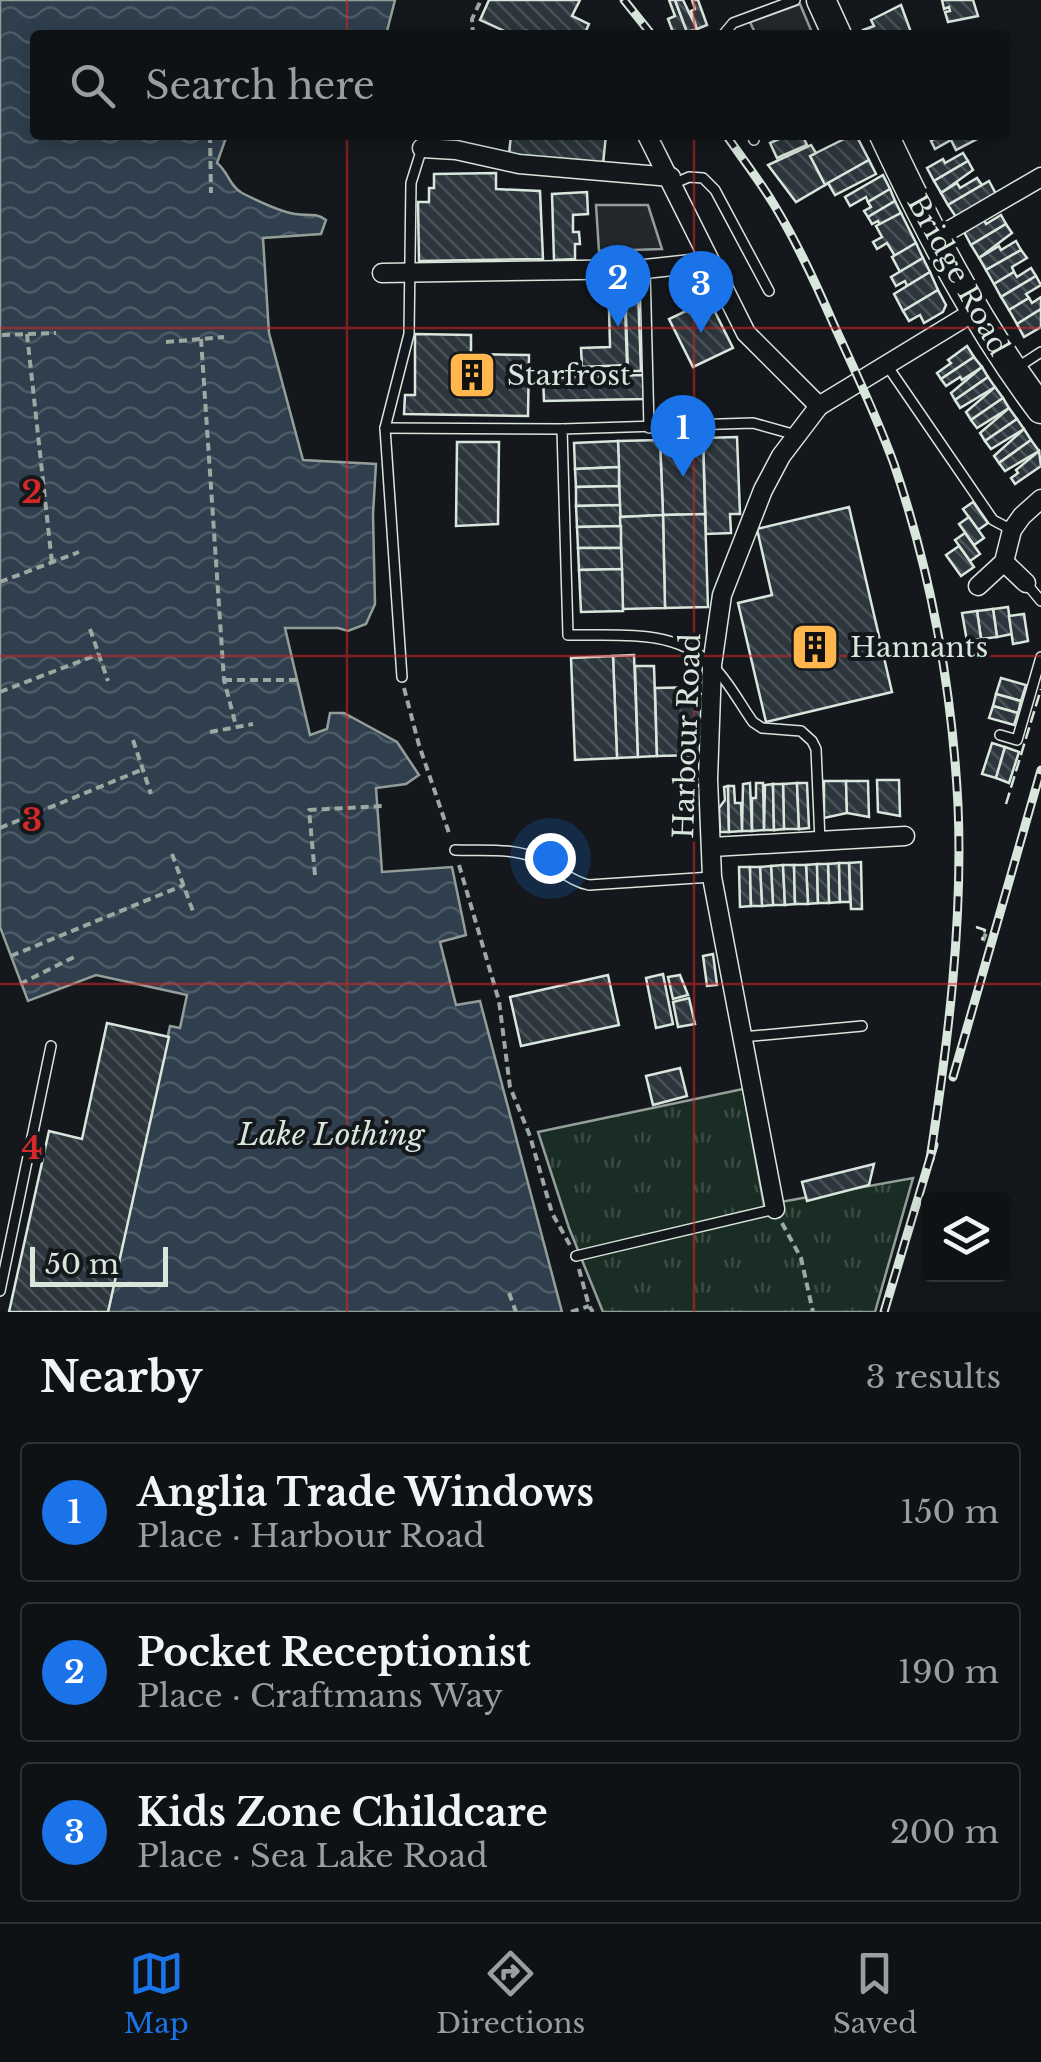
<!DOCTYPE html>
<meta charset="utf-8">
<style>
:root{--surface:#0f1215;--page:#181b1e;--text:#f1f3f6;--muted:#9b9ea0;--line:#2f3234;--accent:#1a73e8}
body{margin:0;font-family:"Libre Baskerville",serif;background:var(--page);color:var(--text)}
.controls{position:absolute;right:30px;bottom:30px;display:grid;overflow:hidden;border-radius:10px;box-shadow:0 5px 25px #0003}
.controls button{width:90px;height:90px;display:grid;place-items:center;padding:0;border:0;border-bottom:2px solid var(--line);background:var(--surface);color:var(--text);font:50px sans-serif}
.scale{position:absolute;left:30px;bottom:25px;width:138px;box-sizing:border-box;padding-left:10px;border:5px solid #d8e6dc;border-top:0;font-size:28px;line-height:35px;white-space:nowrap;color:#d8e6dc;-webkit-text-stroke:8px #14181c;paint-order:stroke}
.you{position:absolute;left:550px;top:858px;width:35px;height:35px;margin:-25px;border:8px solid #fff;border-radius:50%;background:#1a73e8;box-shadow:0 0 0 15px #1a73e833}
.badge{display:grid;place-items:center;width:65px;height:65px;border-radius:50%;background:var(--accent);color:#fff;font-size:32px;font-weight:700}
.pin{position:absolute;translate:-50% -82px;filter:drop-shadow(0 2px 5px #0008)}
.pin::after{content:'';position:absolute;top:52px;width:35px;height:30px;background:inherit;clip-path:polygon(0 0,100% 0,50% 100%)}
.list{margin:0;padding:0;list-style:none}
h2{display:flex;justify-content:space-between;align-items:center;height:130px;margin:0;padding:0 40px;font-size:42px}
h2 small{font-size:32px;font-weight:400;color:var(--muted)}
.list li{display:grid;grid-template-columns:65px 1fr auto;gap:30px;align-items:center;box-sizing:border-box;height:140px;margin:0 20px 20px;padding:0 20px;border:2px solid var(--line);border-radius:10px}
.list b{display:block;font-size:38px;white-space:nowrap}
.list p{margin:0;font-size:32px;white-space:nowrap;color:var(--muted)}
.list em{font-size:32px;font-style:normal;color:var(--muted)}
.icon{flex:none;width:55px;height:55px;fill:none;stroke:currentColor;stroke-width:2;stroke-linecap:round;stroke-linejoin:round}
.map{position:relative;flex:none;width:1041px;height:1312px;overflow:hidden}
.search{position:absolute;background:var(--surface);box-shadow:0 5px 25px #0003;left:30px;right:30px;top:30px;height:110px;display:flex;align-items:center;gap:25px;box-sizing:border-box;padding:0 35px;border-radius:10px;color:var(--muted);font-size:38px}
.sheet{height:610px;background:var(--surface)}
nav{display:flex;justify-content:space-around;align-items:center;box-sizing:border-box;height:140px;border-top:2px solid var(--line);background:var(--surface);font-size:28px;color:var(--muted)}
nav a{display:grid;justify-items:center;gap:5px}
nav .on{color:var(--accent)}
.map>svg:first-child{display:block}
.grass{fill:url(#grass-tufts);stroke:#939e99;stroke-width:2.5}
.parking{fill:#24282b;stroke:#939e99;stroke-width:2.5}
.water{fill:url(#water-waves);stroke:#939e99;stroke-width:2.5}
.building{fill:url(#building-back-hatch);stroke:#d8e6dc;stroke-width:2.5}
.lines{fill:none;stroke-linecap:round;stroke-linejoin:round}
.service-casing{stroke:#d8e6dc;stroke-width:12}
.minor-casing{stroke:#d8e6dc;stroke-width:21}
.trunk-casing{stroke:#d8e6dc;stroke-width:31}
.path{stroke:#9da8a2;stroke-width:4;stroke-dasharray:8 5;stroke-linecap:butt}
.service{stroke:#14181c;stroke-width:9}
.minor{stroke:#14181c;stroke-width:18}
.trunk{stroke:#14181c;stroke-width:28}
.rail-casing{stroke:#d8e6dc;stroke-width:9}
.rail{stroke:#14181c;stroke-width:5;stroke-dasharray:15;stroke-linecap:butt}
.fence{stroke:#d8e6dc;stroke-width:2.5;stroke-dasharray:12 5;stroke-linecap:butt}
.grid{fill:none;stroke:#d62828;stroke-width:2.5;stroke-opacity:0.55}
.labels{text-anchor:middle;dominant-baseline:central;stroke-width:8;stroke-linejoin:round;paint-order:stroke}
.street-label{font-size:28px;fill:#d8e6dc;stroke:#14181c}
.poi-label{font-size:28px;fill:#d8e6dc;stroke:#14181c;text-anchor:start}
.water-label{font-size:30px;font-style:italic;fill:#d8e6dc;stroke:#14181c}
.grid-label{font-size:32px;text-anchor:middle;font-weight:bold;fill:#d62828;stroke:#14181c;stroke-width:8;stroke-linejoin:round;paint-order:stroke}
</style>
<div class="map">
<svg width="1041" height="1312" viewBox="0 0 1041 1312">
<defs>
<pattern id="grass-tufts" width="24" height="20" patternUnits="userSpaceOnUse" patternTransform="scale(2.5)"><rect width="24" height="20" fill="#1a2d24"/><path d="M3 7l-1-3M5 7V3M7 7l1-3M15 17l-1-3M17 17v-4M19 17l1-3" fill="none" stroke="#3b4b43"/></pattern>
<pattern id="water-waves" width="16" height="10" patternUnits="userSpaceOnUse" patternTransform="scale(2.5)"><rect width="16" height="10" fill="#2f3f4d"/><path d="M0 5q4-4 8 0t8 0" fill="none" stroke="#4c5b66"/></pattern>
<pattern id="building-back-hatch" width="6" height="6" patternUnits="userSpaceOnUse" patternTransform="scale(2.5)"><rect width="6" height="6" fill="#2c363c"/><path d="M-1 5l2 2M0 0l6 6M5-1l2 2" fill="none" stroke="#4a5358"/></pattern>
</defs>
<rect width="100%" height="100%" fill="#14181c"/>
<polygon class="grass" points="743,1089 764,1205 913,1178 875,1312 603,1312 569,1228 538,1132"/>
<g class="parking">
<polygon points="800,4 813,35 756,35 750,22"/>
<polygon points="596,205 648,205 662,249 599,251"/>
</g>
<path class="water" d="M0 0H395L386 35H35V135H227L217 163C228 171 229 186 242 193 258 201 278 211 295 214 308 216 315 212 326 220L321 234 263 238 269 333 303 460 376 464 373 514 375 604 366 624 348 631 338 628H285L310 735 327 729 330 713H344L397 742 419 775 406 784 376 788 382 872 452 867 466 935 440 942 456 1005 480 1001 562 1312H108L170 1026 180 1028 187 995 96 975 28 1001 0 927Z"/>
<g class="building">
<polygon points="489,0 580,0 572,16 589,24 584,35 564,32 535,35 527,31 526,35 513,35 480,20"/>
<polygon points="669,0 675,0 687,32 674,35 668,19 675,16"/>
<polygon points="675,0 683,0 697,29 687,32"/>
<polygon points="692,0 698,0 707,25 697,29 691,11 695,9"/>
<polygon points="942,0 973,0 978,16 948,22 945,12 950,11 949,7 944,9"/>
<polygon points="901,5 912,35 865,35 863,30 874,26 871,20"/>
<polygon points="511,135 606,135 603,164 509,154"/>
<polygon points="788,135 802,135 807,145 777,158 770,143"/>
<polygon points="842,135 856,135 869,160 825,185 810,156 844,139"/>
<polygon points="935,135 977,135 979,138 956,150 951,140 935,149 931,141 936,138"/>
<polygon points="811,145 816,153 810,156 825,185 796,202 768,165"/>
<polygon points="963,153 968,161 934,181 927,168 943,159 945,163"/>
<polygon points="869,160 876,174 835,195 828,183"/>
<polygon points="968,161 973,170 941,193 934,181"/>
<polygon points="496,173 496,189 540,191 543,259 419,261 418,202 429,202 429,188 434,188 434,174"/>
<polygon points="883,175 890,189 868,202 866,197 850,206 845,197"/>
<polygon points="977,178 982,185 948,205 941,193 957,183 960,188"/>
<polygon points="989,181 996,194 956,217 948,205"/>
<polygon points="890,189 895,201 868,217 864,211 871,207 868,202"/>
<polygon points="587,192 588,214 573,215 573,232 579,232 580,244 575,244 575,259 554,260 552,194"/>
<polygon points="895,201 901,213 880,225 878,221 872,224 868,217"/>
<polygon points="901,213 916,243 895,256 887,243 877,249 873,242 882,237 876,226"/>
<polygon points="1001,215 1006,224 971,245 964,232 984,220 986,224"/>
<polygon points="1006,224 1012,233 979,258 971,245"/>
<polygon points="1016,241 1021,250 986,270 979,258 999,246 1001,250"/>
<polygon points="916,243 923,258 900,272 892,257"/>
<polygon points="1021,250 1027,258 1012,267 1014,272 994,284 986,270"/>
<polygon points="923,258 930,272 907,286 905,281 896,286 891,277"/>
<polygon points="1031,268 1036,276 1001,297 994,284 1014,272 1017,277"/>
<polygon points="930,272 938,290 903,311 894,294"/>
<polygon points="1036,276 1041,285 1026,294 1029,298 1009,310 1001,297"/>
<polygon points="625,290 638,290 641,371 628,371"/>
<polygon points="938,290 946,305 943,312 924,323 920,315 909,321 903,311"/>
<polygon points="1041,297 1041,309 1017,324 1009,310 1029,298 1032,303"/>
<polygon points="709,300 733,348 693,367 669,319"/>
<polygon points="625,307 627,365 582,367 581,348 610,347 609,308"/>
<polygon points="1041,309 1041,327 1024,337 1017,324"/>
<polygon points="415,334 471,335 471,354 529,355 528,416 404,414 405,395 415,395"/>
<polygon points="967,346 974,357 941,379 937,373 951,363 948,360"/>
<polygon points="974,357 982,367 962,380 960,377 946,386 941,379"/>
<polygon points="982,367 988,377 955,400 951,393"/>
<polygon points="643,375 644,399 544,401 543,378"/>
<polygon points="988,377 995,387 960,408 955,400"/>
<polygon points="995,387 1003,398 971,420 966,412"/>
<polygon points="1003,398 1009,408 977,428 971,420"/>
<polygon points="1009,408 1017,419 985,441 980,433"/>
<polygon points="1017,419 1024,429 991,449 985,441"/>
<polygon points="1024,429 1031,440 999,463 994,456"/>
<polygon points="737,437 740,514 730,514 731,533 706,534 703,438"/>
<polygon points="703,438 705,514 663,515 660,440"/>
<polygon points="660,440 663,515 620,517 618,441"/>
<polygon points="1031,440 1039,451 1005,471 999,463"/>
<polygon points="618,441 619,467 575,469 574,443"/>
<polygon points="457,442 499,442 498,524 456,526"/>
<polygon points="1039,451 1041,466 1015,484 1011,478 1018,473 1016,470"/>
<polygon points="619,467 619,486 576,487 575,469"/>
<polygon points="619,486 620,505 576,506 576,487"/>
<polygon points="973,502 988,523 978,530 963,509"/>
<polygon points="620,505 621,526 577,527 576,506"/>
<polygon points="849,507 892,692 766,722 738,603 772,595 757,529"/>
<polygon points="705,514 708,607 665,608 663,515"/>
<polygon points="663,515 665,608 623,609 620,517"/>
<polygon points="969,517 984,538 974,545 959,524"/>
<polygon points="621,526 621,548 578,548 577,527"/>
<polygon points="965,533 980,554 970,561 955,540"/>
<polygon points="959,546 974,567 961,576 946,555"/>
<polygon points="578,548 621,548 622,569 579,570"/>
<polygon points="622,569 623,611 581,612 579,570"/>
<polygon points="1008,607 1012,634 997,637 993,609"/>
<polygon points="993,609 997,637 981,639 977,611"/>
<polygon points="977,611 981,639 967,641 962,613"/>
<polygon points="1024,614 1028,641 1013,644 1009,616"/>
<polygon points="634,655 638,757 617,758 613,656"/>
<polygon points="613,656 617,758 575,760 571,658"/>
<polygon points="635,666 654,666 657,756 638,757"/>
<polygon points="1001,678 1026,685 1021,701 996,694"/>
<polygon points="701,687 702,755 657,756 655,688"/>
<polygon points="996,694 1021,701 1018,713 993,706"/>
<polygon points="993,706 1018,713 1014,725 989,718"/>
<polygon points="992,743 1005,747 996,778 982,774"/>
<polygon points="1005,747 1019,752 1009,783 996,778"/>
<polygon points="877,780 899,780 900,816 878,812"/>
<polygon points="824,781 846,781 847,813 824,818"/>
<polygon points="846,781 868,781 869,817 847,813"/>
<polygon points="750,783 752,831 742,831 743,784"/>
<polygon points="756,783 763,783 764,830 752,831 752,798 756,798"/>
<polygon points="797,783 799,829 784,829 783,784"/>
<polygon points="797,783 807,783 809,828 799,829"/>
<polygon points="773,784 774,830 764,830 765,785"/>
<polygon points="773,784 783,784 784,829 774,830"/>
<polygon points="728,786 729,832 720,832 719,808 725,800 724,787"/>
<polygon points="728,786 734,786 735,803 741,803 742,831 729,832"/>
<polygon points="861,862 862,909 851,909 849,863"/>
<polygon points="839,863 840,902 829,903 828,864"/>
<polygon points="839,863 849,863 850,902 840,902"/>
<polygon points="817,864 818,903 808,904 806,865"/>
<polygon points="817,864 828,864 829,903 818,903"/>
<polygon points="783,865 785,905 773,905 771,866"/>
<polygon points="783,865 794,865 795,904 785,905"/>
<polygon points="794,865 806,865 808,904 795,904"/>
<polygon points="771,866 773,905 762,906 760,867"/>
<polygon points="739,867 750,867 751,906 740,907"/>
<polygon points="750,867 760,867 762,906 751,906"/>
<polygon points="713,954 717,985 707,986 703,956"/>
<polygon points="663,974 673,1024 656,1028 646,978"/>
<polygon points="608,975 619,1025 521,1046 510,997"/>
<polygon points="680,975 688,995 673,999 668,977"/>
<polygon points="689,998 695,1024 678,1027 673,1002"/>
<polygon points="107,1023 169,1037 108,1312 9,1312 49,1131 82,1139"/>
<polygon points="680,1068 687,1096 653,1105 646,1076"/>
<polygon points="874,1164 869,1185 807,1201 802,1182"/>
</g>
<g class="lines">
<g class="service-casing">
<g id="service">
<polyline points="723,35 733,23 795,0"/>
<polyline points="752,135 754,140"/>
<polyline points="673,184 689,177 703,178 715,190 769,291"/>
<polyline points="645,269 649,428"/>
<polyline points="886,364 993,520 1012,530"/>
<polyline points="1018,367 1041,352"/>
<polyline points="385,428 562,429"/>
<path d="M796 435 753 423 562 429 568 635C618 636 672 628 711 664 728 680 740 704 753 722L762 728 801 731 812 741 816 749 820 841"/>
<polyline points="1026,583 1041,601"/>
<polyline points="402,677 385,428 409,334 411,183 422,148"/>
<polyline points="1000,735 1017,740 1041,657"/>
<path d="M455 850C483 851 515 847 540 860 558 868 570 881 589 885L712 877"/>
<polyline points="742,1037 862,1026"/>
<polyline points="576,1256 775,1209"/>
<polyline points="0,1291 51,1046"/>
</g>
</g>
<g class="minor-casing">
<g id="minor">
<polyline points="647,135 746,333 819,406"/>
<polyline points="422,148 456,150 519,164 671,177"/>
<polyline points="933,240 1041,177"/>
<polyline points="382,273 645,269 709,262"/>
<polyline points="1004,562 1026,583"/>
<polyline points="978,586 1004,562 1012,530 1022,516 1041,499"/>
<polyline points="712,847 905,836"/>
<polyline points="775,1209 712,877 708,779 712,665 722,595 763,490 781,456 819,406 975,311"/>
</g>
</g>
<g class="trunk-casing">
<g id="trunk">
<polyline points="821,0 837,35"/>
<path d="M884 135C929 231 977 324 1041 409"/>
</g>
</g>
<g class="path">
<polyline points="473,35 472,19 481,0"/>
<polyline points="210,135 211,193"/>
<polyline points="27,334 52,563"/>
<polyline points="2,335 56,333"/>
<polyline points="201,339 224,680 236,726"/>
<polyline points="166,342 224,337"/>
<polyline points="0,582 79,552"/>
<polyline points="90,629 108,681"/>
<polyline points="224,680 298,680"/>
<polyline points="404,688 419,745 450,836"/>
<polyline points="0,692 99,654"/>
<polyline points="210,732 253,724"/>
<polyline points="133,740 151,794"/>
<polyline points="0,828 141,770"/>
<polyline points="172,854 194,914"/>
<polyline points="459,865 499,1001 510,1087 530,1136 552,1213 571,1247"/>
<polyline points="315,875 309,810 383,806"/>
<polyline points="983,941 987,930"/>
<polyline points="11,956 184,885"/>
<polyline points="20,984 74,957"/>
<polyline points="782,1223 801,1258 813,1312"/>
<polyline points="579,1269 589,1306 593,1312"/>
<polyline points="509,1293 516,1312"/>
<polyline points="571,1312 589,1306"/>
</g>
<use href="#service" class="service"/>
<use href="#minor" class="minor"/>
<use href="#trunk" class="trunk"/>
<g class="rail-casing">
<g id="rail">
<polyline points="624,0 652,35"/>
<path d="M726 135C742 158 759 180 773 203 797 242 816 284 834 325 855 371 877 417 894 464 931 573 952 690 958 805 963 923 948 1042 930 1159"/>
<polyline points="953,1077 1041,770"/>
<polyline points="884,1312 934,1145"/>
</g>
</g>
<use href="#rail" class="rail"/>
<g class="fence">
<polyline points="1006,804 1041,689"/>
<polyline points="976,927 985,930 982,940"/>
</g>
</g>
<path class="grid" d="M347 0V35M694 0V35M347 135V1312M694 135V1312M0 328H1041M0 656H1041M0 984H1041"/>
<defs>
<g id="building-square" transform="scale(2.5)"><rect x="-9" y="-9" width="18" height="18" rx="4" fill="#ffb74d" stroke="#14181c"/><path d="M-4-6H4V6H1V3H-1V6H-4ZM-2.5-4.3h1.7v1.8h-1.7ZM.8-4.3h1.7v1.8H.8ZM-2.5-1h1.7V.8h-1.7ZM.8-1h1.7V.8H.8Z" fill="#111"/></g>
</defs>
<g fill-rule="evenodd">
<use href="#building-square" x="472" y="375"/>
<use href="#building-square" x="815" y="647"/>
</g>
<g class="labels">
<g class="street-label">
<text transform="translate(958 275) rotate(61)">Bridge Road</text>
<text transform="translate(687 736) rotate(-88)">Harbour Road</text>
</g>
<g class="poi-label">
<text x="507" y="375">Starfrost</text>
<text x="850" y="647">Hannants</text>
</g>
<g class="water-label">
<text x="331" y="1134">Lake Lothing</text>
</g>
</g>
<g class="grid-label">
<text x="32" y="503">2</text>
<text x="32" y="831">3</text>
<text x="32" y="1159">4</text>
</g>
</svg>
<div class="controls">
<button><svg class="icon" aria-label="layers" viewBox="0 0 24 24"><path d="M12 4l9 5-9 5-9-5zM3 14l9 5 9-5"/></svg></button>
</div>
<div class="scale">50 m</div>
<div class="you"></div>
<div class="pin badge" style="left:683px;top:477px">1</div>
<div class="pin badge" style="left:618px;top:327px">2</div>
<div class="pin badge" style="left:701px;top:333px">3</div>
<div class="search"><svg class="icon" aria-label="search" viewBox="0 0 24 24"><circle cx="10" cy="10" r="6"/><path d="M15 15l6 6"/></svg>Search here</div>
</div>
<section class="sheet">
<h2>Nearby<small>3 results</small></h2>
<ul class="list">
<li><span class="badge">1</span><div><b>Anglia Trade Windows</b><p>Place · Harbour Road</p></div><em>150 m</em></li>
<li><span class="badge">2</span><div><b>Pocket Receptionist</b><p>Place · Craftmans Way</p></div><em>190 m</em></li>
<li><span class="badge">3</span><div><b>Kids Zone Childcare</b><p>Place · Sea Lake Road</p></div><em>200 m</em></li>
</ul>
</section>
<nav>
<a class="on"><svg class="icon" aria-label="map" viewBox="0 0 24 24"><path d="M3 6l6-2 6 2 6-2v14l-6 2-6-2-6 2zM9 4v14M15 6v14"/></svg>Map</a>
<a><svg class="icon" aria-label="directions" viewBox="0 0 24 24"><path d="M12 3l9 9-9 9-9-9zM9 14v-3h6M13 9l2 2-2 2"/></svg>Directions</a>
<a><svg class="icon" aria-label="saved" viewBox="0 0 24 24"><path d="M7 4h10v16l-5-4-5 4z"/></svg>Saved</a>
</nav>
